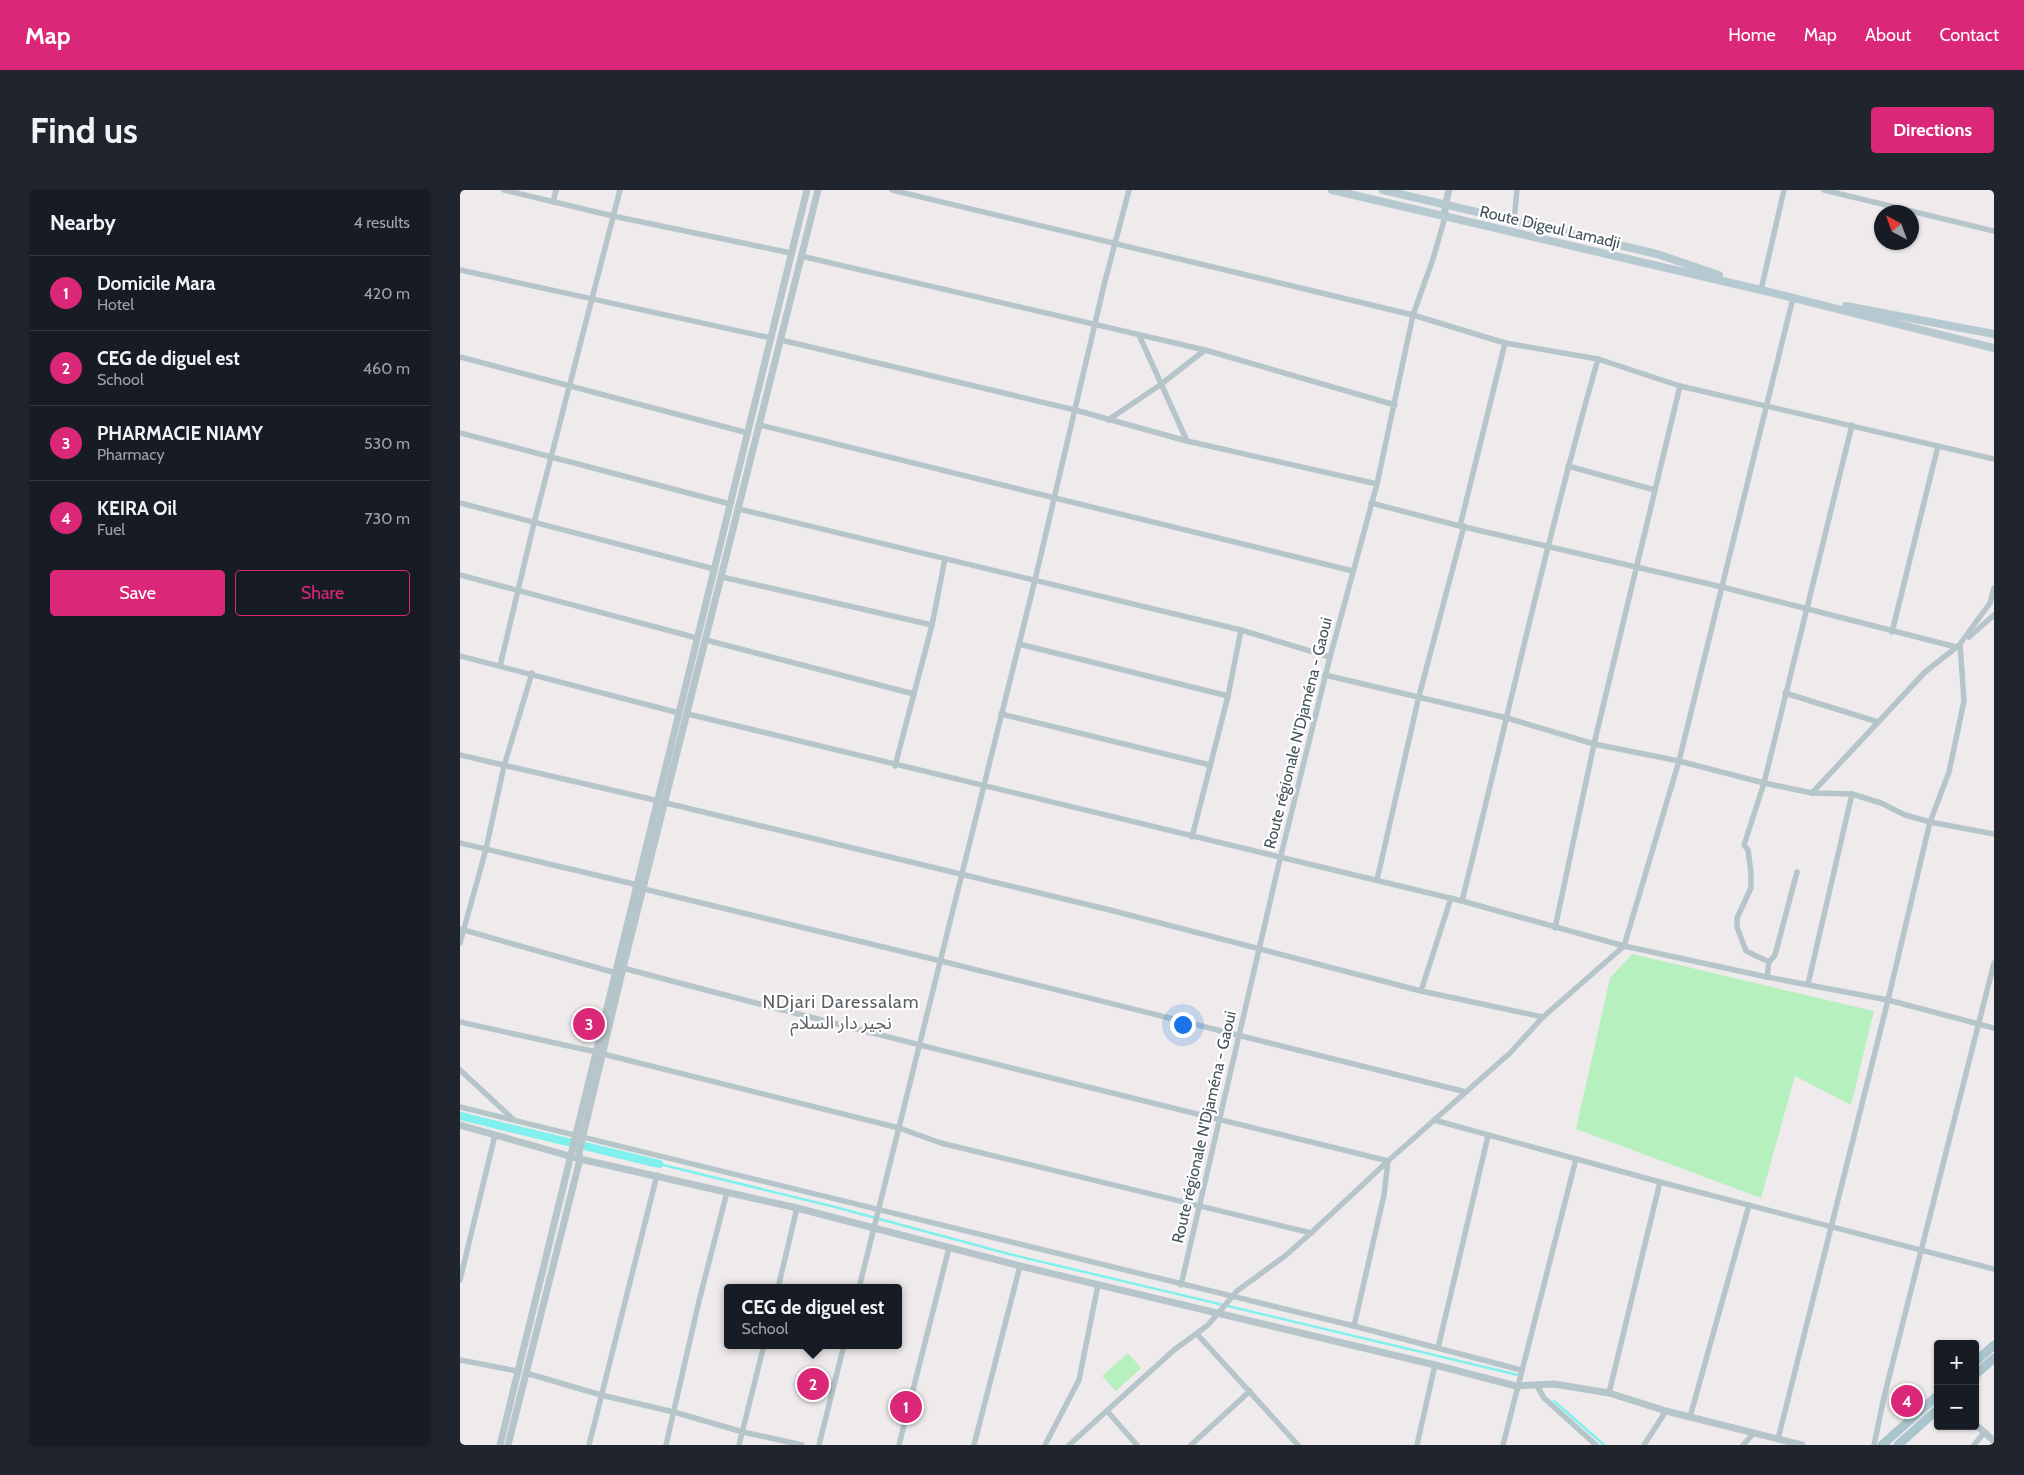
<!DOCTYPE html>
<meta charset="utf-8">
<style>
:root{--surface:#171b24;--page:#20242c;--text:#f1f3f6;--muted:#9ea1a6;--line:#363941;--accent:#db2777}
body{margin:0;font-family:Cabin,"Noto Sans Arabic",sans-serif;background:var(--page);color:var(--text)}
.controls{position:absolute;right:15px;bottom:15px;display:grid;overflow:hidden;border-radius:5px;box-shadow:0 1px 4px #0004}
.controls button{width:45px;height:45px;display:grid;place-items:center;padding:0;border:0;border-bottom:1px solid var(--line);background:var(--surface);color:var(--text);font:25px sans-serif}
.compass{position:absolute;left:1414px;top:15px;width:45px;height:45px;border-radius:50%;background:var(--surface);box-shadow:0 1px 4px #0004;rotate:319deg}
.you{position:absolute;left:722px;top:834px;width:18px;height:18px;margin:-12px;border:4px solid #fff;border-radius:50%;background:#1a73e8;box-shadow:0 0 0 8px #1a73e833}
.badge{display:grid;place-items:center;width:32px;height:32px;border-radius:50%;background:var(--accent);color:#fff;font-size:16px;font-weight:700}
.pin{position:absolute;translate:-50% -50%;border:2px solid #fff;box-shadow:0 1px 5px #0006}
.popup{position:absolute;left:264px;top:1094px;width:178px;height:65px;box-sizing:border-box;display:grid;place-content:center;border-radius:5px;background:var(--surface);filter:drop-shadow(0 1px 4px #0005);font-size:16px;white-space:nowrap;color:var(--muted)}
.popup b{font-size:19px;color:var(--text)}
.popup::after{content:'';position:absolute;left:50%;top:100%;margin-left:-10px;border:10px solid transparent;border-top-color:var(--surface)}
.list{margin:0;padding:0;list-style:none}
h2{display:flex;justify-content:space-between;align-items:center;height:65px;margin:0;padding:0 20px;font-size:21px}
h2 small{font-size:16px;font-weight:400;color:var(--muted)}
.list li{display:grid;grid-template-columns:32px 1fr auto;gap:15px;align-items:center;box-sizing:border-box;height:75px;padding:0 20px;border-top:1px solid var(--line)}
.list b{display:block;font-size:19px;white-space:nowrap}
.list p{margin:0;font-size:16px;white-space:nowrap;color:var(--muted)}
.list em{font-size:16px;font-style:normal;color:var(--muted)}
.actions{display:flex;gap:10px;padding:15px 20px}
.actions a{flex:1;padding:11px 0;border:1px solid var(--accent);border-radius:5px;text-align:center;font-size:18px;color:var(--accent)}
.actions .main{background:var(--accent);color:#fff}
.map{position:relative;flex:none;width:1534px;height:1255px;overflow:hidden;border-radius:5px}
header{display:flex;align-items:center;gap:30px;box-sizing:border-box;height:70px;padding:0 25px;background:var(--accent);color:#fff}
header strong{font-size:24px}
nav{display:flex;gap:28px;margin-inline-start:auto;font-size:18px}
.intro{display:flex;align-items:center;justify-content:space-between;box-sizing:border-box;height:120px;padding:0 30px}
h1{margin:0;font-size:35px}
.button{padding:12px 22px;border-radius:5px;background:var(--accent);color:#fff;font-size:18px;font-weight:700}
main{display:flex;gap:30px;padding:0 30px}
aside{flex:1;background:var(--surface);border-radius:5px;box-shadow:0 1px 4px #0004}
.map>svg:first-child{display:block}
.green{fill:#b6f0bf}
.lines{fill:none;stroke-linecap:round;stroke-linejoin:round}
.stream{stroke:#80f0ed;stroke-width:2.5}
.canal{stroke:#80f0ed;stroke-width:8}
.minor{stroke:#b6c5ca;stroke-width:5.5}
.tertiary{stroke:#b6c5ca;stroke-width:7}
.secondary{stroke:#b6c8d0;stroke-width:8}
.primary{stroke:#a9c4cd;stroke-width:9}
.labels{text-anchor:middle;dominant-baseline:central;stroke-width:4.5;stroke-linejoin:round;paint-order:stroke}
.street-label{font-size:16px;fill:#43545a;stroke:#fff}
.neighbourhood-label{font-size:18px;letter-spacing:1px;fill:#585e61;stroke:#fff}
</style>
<header>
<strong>Map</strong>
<nav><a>Home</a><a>Map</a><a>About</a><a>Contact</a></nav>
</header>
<div class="intro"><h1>Find us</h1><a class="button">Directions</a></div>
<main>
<aside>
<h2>Nearby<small>4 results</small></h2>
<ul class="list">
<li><span class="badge">1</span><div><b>Domicile Mara</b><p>Hotel</p></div><em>420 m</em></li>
<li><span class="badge">2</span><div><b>CEG de diguel est</b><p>School</p></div><em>460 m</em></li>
<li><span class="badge">3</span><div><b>PHARMACIE NIAMY</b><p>Pharmacy</p></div><em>530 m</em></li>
<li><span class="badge">4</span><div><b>KEIRA Oil</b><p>Fuel</p></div><em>730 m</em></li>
</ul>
<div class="actions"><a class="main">Save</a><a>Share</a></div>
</aside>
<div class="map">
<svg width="1534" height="1255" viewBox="0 0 1534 1255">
<rect width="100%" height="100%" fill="#efebec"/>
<g class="green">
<polygon points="1172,764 1414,821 1391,915 1335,886 1301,1008 1116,939 1150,788"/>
<polygon points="668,1163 681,1178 656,1201 642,1186"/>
</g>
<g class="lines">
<g class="stream">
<polyline points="199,974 375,1017 549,1064 1058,1185"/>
<polyline points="1094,1211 1144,1255"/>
</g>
<polyline class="canal" points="0,926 199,974"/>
<g class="minor">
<polyline points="44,0 153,26 331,63"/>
<polyline points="432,0 953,125 1045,153 1138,169 1220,196 1534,269"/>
<polyline points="1364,0 1534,41"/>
<polyline points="93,12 96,0"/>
<polyline points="1054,30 1057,0"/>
<polyline points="341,66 745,160 935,215"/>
<polyline points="0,80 311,148"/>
<polyline points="1301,100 1324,0"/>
<polyline points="679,145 727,251"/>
<polyline points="321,150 615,220 727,251 917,294"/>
<polyline points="0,167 288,243"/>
<polyline points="648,230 700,195 745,160"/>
<path d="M300 235C497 285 696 332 893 381"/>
<polyline points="0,243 270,314"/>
<polyline points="1108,276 1195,300"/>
<polyline points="0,313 254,379"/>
<polyline points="911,313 1000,336 1262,397 1496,457"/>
<polyline points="279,319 781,440"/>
<polyline points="1000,336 1045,153"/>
<polyline points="0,385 237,448"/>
<polyline points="262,387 472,435"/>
<polyline points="1432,442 1478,256"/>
<polyline points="1509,447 1534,425"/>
<polyline points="246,450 454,504"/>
<polyline points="559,454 768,506"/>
<polyline points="0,466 219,523"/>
<polyline points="40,476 74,333 160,0"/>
<polyline points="865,485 1047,528 1134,554 1219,571 1304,593 1352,603 1392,604 1421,613 1445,625 1470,632 1534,644"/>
<polyline points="1325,503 1418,532"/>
<polyline points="228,524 1002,711 1164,756 1307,787 1428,810 1534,838"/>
<polyline points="541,524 750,575"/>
<polyline points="0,565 199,611"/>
<polyline points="435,576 472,435 485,369"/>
<polyline points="1352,603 1465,482 1498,456"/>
<polyline points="206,613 654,721 961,801 1083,827"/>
<polyline points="732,647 768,506 781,440 870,467"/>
<polyline points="0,653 178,695"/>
<polyline points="917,690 959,506 1004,336"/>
<polyline points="184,699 481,771 1006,902"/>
<path d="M1002 711C1047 530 1087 348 1138 169"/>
<polyline points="1095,738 1134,554 1220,196"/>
<polyline points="0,739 156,783"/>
<polyline points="0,753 26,659 44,576 72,483"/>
<polyline points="1309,772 1286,761 1277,737 1277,728 1291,698 1291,683 1288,660 1284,655 1304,593 1392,235"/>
<path d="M163 778C417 846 673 908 928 971L924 1005 894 1136"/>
<polyline points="1307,787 1309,772 1315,765 1337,682"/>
<polyline points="1348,794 1392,604"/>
<polyline points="961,801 991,708"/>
<polyline points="0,832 136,862"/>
<polyline points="143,864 439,938 481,953 851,1043"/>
<polyline points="0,880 53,929"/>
<polyline points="0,917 894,1136 1061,1180"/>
<polyline points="974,930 1200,992 1534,1079"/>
<polyline points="0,1090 35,945"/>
<polyline points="721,1095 820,669 870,467 917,294 953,125 973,69 985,27"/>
<polyline points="318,1098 337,1018"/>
<polyline points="399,1098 575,390 644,95 669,0"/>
<polyline points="737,1144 838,1255"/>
<polyline points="978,1158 1028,946"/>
<polyline points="0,1170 57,1181"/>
<polyline points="66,1183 141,1205 214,1222 283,1242 342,1255"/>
<polyline points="1077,1196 1084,1208 1136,1255"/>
<polyline points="1149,1203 1200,992"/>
<polyline points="647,1221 677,1255"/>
<polyline points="1230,1227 1289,1015"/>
<polyline points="1318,1249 1428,810 1470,632 1489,582 1504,511 1500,454 1530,413 1534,398"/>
<polyline points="129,1255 197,985"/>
<polyline points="206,1255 239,1111 267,1002"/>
<polyline points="279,1255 304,1155"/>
<polyline points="359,1255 384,1155"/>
<polyline points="439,1255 489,1058"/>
<polyline points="514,1255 560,1076"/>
<polyline points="585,1255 619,1190 638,1095"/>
<polyline points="609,1255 714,1160 748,1135 777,1101 825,1066 851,1043 928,971 1050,863 1083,827 1164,756 1219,571 1333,108"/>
<polyline points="731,1255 790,1201"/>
<polyline points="957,1255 975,1175"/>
<polyline points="1043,1255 1116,969"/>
<polyline points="1184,1255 1206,1221"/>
<polyline points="1283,1255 1294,1243"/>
<polyline points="1414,1255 1424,1207 1534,773"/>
<polyline points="1514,1255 1524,1243"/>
</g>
<g class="tertiary">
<polyline points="985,27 985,16 989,0"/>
<polyline points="0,935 120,969 337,1018 560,1076 975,1175 1056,1196 1094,1194 1149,1203 1206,1221 1342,1255"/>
<polyline points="1515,1234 1534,1251"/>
<polyline points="40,1255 347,0"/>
<polyline points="48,1255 120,969 119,962 163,778 358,0"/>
</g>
<g class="secondary">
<polyline points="872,0 1301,100 1534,158"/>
<polyline points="923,0 1197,64 1259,85"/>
<polyline points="1386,116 1534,144"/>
</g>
<g class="primary">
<polyline points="1515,1172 1534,1155"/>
<polyline points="1515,1185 1534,1168"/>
<polyline points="1422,1255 1478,1205"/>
<polyline points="1438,1255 1478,1219"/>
</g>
</g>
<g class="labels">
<g class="street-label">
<text transform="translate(1090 37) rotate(13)">Route Digeul Lamadji</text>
<text transform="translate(838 543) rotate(-76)">Route régionale N'Djaména - Gaoui</text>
<text transform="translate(744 937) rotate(-77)">Route régionale N'Djaména - Gaoui</text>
</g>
<g class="neighbourhood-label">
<text x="381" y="812">NDjari Daressalam<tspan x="381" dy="21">نجير دار السلام</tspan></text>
</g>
</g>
</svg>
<div class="controls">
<button>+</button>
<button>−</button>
</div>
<svg class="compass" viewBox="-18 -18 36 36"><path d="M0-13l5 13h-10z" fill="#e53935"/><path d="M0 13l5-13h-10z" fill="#9ea1a6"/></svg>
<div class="you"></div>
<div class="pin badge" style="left:446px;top:1217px">1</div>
<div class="pin badge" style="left:353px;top:1194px">2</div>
<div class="popup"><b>CEG de diguel est</b>School</div>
<div class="pin badge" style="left:129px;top:834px">3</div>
<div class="pin badge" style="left:1447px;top:1211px">4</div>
</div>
</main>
